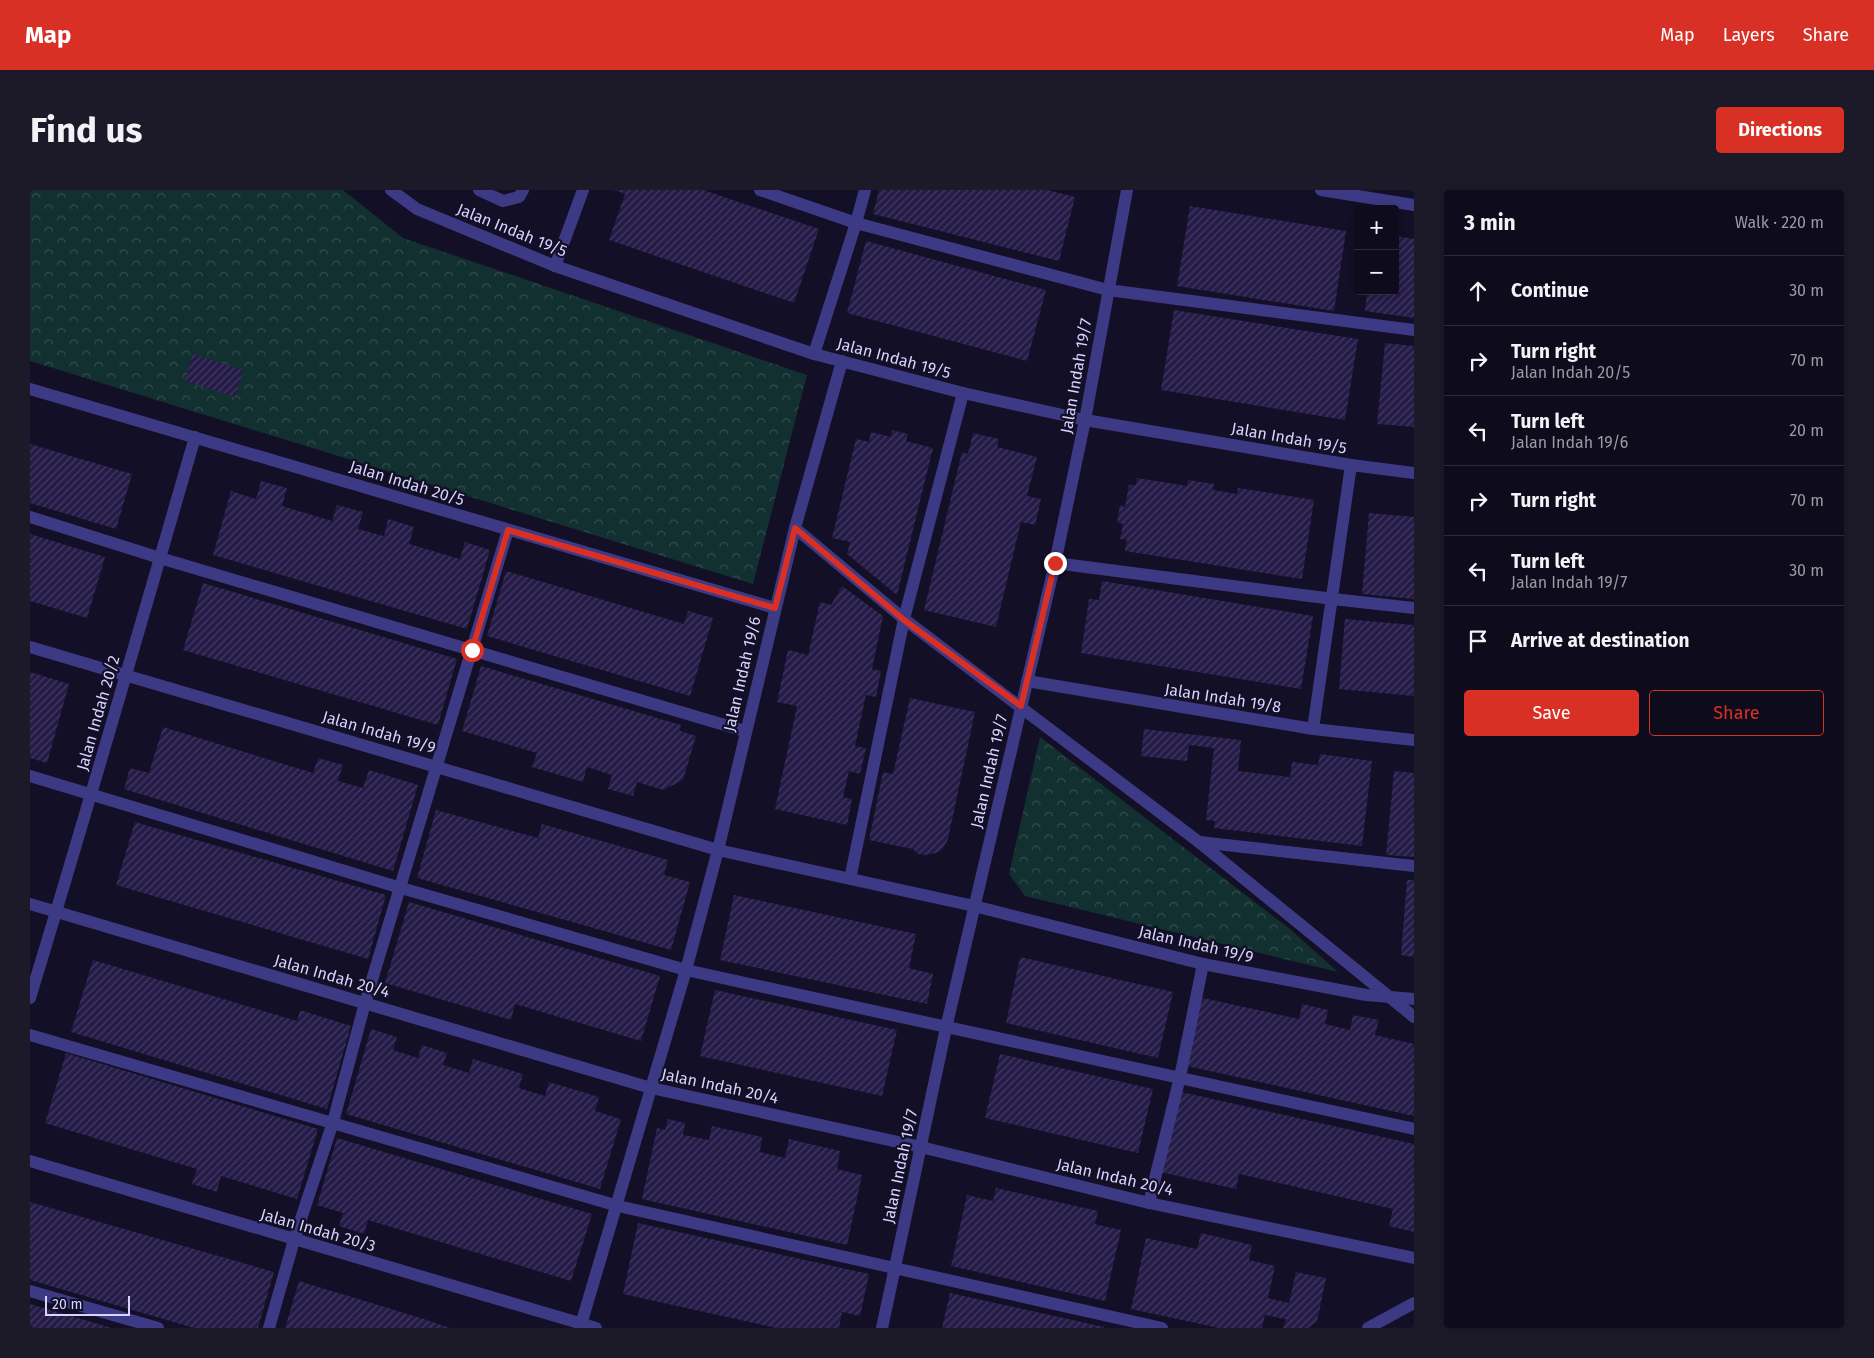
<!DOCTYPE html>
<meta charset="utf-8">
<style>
:root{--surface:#0e0b1c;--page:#1c1929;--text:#f1f3f6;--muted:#9b9ba3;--line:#2e2b3b;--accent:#d93025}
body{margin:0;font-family:"Fira Sans",sans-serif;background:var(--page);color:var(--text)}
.controls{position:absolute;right:15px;top:15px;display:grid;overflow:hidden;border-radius:5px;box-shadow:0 2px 8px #0003}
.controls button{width:45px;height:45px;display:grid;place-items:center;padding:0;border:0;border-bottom:1px solid var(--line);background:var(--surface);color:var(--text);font:25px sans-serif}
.scale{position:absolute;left:15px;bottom:12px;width:85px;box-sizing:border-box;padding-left:5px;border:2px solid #d9d4ff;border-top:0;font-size:14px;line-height:18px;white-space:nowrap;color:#d9d4ff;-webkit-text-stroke:4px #130f26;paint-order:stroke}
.stop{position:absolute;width:15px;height:15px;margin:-11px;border:4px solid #d93025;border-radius:50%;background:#fff}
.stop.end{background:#d93025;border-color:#fff;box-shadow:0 1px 5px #0008}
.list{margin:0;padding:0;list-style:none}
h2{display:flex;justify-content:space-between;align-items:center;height:65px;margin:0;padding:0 20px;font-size:21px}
h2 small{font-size:16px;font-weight:400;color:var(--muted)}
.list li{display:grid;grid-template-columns:32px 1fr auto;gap:15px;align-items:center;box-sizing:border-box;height:70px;padding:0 20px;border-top:1px solid var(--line)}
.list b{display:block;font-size:19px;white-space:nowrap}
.list p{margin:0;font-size:16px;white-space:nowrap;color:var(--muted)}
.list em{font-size:16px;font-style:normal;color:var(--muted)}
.actions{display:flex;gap:10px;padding:15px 20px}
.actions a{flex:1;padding:11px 0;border:1px solid var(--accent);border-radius:5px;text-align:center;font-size:18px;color:var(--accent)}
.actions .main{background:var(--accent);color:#fff}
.icon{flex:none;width:28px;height:28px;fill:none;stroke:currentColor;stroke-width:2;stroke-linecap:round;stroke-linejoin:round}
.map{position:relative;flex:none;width:1384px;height:1138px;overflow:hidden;border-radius:5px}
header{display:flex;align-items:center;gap:30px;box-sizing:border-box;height:70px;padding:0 25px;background:var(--accent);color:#fff}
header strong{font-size:24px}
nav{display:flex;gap:28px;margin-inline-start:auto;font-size:18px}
.intro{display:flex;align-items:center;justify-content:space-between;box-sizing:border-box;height:120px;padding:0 30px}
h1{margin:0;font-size:35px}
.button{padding:12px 22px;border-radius:5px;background:var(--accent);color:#fff;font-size:18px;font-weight:700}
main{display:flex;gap:30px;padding:0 30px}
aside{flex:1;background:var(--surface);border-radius:5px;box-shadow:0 2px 8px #0003}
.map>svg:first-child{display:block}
.park{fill:url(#park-crowns)}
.building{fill:url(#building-hatch)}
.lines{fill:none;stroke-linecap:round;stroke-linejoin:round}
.service{stroke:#3d3a85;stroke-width:12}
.minor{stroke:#3d3a85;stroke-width:12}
.tertiary{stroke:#3d3a85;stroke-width:12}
.route{stroke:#d93025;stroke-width:6}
.labels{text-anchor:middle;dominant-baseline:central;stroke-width:4.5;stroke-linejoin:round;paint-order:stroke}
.street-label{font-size:16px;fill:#d9d4ff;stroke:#130f26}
</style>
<header>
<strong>Map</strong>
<nav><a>Map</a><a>Layers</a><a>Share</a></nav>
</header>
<div class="intro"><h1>Find us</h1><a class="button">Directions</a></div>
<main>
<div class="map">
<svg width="1384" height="1138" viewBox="0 0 1384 1138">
<defs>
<pattern id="park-crowns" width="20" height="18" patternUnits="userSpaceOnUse" patternTransform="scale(1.25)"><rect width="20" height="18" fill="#12302f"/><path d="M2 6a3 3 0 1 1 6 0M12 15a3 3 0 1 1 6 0" fill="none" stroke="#344d4e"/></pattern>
<pattern id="building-hatch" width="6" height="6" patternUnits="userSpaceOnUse" patternTransform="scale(1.25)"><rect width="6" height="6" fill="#241b47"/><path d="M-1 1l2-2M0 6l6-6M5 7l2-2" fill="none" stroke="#433b63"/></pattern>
</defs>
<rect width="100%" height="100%" fill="#130f26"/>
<g class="park">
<polygon points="0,0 313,0 373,48 777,185 723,394 0,171"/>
<polygon points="1010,547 1260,739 1308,782 995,706 979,684"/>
</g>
<g class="building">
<polygon points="584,0 673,0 789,39 764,113 579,50 595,4"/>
<polygon points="849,0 1017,0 1045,7 1029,71 843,24"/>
<polygon points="1160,16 1316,41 1304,121 1147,96"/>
<polygon points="1365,46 1384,49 1384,128 1335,121 1337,101 1365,101"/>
<polygon points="836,51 1016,100 997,171 817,123"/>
<polygon points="1144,120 1328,149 1315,230 1131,200"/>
<polygon points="1355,153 1384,156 1384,237 1347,234"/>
<polygon points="163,164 213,180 205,207 155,191"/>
<polygon points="862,240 878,244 876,251 903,258 867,405 817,364 820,352 802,348 826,249 839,252 841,242 861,247"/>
<polygon points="943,243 969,249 967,257 1007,267 997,306 1011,309 1005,335 991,332 966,437 894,420 932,262 938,264"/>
<polygon points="0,254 102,284 86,339 0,313"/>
<polygon points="1107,288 1157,296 1158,290 1184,294 1183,300 1207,304 1208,298 1284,310 1272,389 1095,361 1097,350 1090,349 1093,334 1087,332 1090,315 1095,317 1099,295 1106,295"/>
<polygon points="231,291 257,298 252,316 302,331 307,315 333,322 328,339 354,346 358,329 384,337 379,354 430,369 435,352 460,360 437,439 183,365 201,301 226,309"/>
<polygon points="1339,323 1384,327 1384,409 1332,404"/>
<polygon points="0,344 75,367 57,428 0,411"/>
<polygon points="476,381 654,434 658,421 683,428 660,506 457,446"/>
<polygon points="1072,391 1283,426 1271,499 1051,463 1059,409 1069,410"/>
<polygon points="173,393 427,469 408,535 153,460"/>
<polygon points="812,396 853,426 842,479 851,481 846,507 836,505 825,556 836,558 830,584 819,581 813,607 822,609 817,635 745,619 767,516 747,512 758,460 778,465 790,412 801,415"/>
<polygon points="1315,429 1384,435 1384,506 1309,499"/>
<polygon points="451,476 651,535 650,541 666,546 653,590 633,600 607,592 603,606 578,599 582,585 557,577 553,592 502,577 507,563 432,541"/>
<polygon points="0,482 39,494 17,573 0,568"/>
<polygon points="880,508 945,522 918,649 913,659 906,663 896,665 888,664 883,659 839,650 853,582 863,584"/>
<polygon points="133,537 283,583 288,568 313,575 308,591 333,598 339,580 388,595 363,681 94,599 100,578 119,583"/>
<polygon points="1114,539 1211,550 1208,581 1260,587 1262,572 1288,575 1290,564 1342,571 1332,656 1184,638 1185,631 1176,630 1184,558 1159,555 1157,571 1111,566"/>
<polygon points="1364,581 1384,583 1384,667 1356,665"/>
<polygon points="406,620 508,648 512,634 638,670 634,685 660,692 641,760 387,688"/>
<polygon points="105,632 356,705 338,769 86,695"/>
<polygon points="1377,690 1384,690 1384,767 1371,765"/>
<polygon points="704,705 886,744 879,778 903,784 897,814 690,770"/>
<polygon points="379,712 630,786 611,851 485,814 481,830 355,793"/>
<polygon points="990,767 1143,802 1128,868 976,833"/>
<polygon points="63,770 267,831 270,820 321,836 297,919 41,842"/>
<polygon points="685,800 867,840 852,906 670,866"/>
<polygon points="1168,807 1269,829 1272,814 1298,820 1295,834 1320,840 1323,825 1349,830 1345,845 1384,854 1384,926 1153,875"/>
<polygon points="341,839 367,847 363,860 388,868 392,855 417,863 413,875 439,883 443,869 493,884 489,898 515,906 519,892 569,907 565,921 591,929 570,999 316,924"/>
<polygon points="36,863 288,939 267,1009 191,986 187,1002 162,994 167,979 15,933"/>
<polygon points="970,864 1123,899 1108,963 955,928"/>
<polygon points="1147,901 1384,954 1384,1042 1359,1036 1363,1019 1209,984 1206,999 1130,982"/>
<polygon points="638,929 655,933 653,945 679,950 682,936 732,947 730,962 755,968 759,949 810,961 807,979 832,985 817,1055 612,1009 627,938 635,940"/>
<polygon points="307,948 562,1024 541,1091 338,1030 334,1044 309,1036 313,1023 287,1015"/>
<polygon points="966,998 1068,1021 1065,1034 1091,1040 1075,1111 921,1076 937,1005 963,1011"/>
<polygon points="0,1012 244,1082 228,1138 164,1138 0,1090"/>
<polygon points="608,1033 839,1084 830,1126 812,1122 809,1138 747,1138 593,1104"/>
<polygon points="1171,1043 1222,1055 1219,1070 1245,1076 1238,1108 1259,1113 1266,1082 1296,1088 1287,1132 1278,1138 1253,1138 1256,1129 1235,1125 1232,1138 1189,1138 1101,1119 1116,1048 1167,1059"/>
<polygon points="269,1091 394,1129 420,1138 255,1138"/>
<polygon points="920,1103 1074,1137 1074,1138 912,1138"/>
<polygon points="0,1114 65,1133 81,1138 0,1138"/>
</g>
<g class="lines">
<g class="service">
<polyline points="449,0 473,11 489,7 493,0"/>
<polyline points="730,0 826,33 1078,100 1384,140"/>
<polyline points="0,327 130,368 715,541"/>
<polyline points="765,338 874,429 1169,652 1384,827"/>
<polyline points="1025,373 1303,409 1384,418"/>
<polyline points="0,586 371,698 656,780 1384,939"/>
<polyline points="1169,652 1384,676"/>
<polyline points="820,689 874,429 933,203"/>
<polyline points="0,845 588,1016 1132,1138"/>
<polyline points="1119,1013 1150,887 1173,774"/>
<polyline points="0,1101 128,1138"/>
</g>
<g class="minor">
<polyline points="361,0 387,19 525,76 784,164 933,203 1055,230 1321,275 1384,283"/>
<polyline points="1291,0 1384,15"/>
<polyline points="525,76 553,0"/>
<polyline points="784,164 826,33 835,0"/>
<polyline points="0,199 745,418"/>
<polyline points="0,457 688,660 944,716 1173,774 1336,805 1384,809"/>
<polyline points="997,491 1283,539 1384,550"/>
<polyline points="1283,539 1321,275"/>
<polyline points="0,714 621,898 891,957 1119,1013 1384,1068"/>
<path d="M0 808C57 621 111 434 165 247"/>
<polyline points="0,971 566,1138"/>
<polyline points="239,1138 264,1050 303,932 335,813 478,340"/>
<polyline points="550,1138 656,780 688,660 765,338 812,171"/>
<polyline points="1338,1138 1384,1113"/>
</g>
<polyline class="tertiary" points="852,1138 916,838 1025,373 1055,230 1097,0"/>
</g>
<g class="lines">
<polyline class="route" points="442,460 478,340 745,418 765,338 874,430 991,516 1025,373"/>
</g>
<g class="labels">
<g class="street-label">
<text transform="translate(482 40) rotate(22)">Jalan Indah 19/5</text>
<text transform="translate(864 168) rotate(15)">Jalan Indah 19/5</text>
<text transform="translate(1046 186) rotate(-80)">Jalan Indah 19/7</text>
<text transform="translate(1259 248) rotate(10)">Jalan Indah 19/5</text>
<text transform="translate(377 293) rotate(17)">Jalan Indah 20/5</text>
<text transform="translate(712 484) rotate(-77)">Jalan Indah 19/6</text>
<text transform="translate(1193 508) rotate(9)">Jalan Indah 19/8</text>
<text transform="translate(68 523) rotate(-74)">Jalan Indah 20/2</text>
<text transform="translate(349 542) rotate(16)">Jalan Indah 19/9</text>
<text transform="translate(959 581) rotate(-77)">Jalan Indah 19/7</text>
<text transform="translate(1166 754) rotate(13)">Jalan Indah 19/9</text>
<text transform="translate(302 786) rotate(16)">Jalan Indah 20/4</text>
<text transform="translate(690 896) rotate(12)">Jalan Indah 20/4</text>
<text transform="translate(870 976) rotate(-78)">Jalan Indah 19/7</text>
<text transform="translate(1085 987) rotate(13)">Jalan Indah 20/4</text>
<text transform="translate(288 1040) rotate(16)">Jalan Indah 20/3</text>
</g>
</g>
</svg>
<div class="controls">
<button>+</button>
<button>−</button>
</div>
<div class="scale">20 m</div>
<div class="stop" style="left:442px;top:460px"></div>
<div class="stop end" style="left:1025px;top:373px"></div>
</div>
<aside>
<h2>3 min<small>Walk · 220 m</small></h2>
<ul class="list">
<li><svg class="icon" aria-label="ahead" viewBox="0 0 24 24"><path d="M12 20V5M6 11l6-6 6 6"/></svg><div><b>Continue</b></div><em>30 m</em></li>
<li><svg class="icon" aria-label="right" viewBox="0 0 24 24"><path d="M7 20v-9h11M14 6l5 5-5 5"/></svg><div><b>Turn right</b><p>Jalan Indah 20/5</p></div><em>70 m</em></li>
<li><svg class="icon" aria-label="left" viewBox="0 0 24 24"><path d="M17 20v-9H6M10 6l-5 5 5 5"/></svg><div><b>Turn left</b><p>Jalan Indah 19/6</p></div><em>20 m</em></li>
<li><svg class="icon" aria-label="right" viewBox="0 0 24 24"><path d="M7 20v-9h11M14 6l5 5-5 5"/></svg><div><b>Turn right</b></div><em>70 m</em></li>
<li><svg class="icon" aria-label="left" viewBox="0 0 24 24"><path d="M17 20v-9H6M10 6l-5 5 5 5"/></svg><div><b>Turn left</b><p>Jalan Indah 19/7</p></div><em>30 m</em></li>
<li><svg class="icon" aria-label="arrive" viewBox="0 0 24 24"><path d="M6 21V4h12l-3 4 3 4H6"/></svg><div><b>Arrive at destination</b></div></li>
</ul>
<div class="actions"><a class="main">Save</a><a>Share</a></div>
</aside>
</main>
